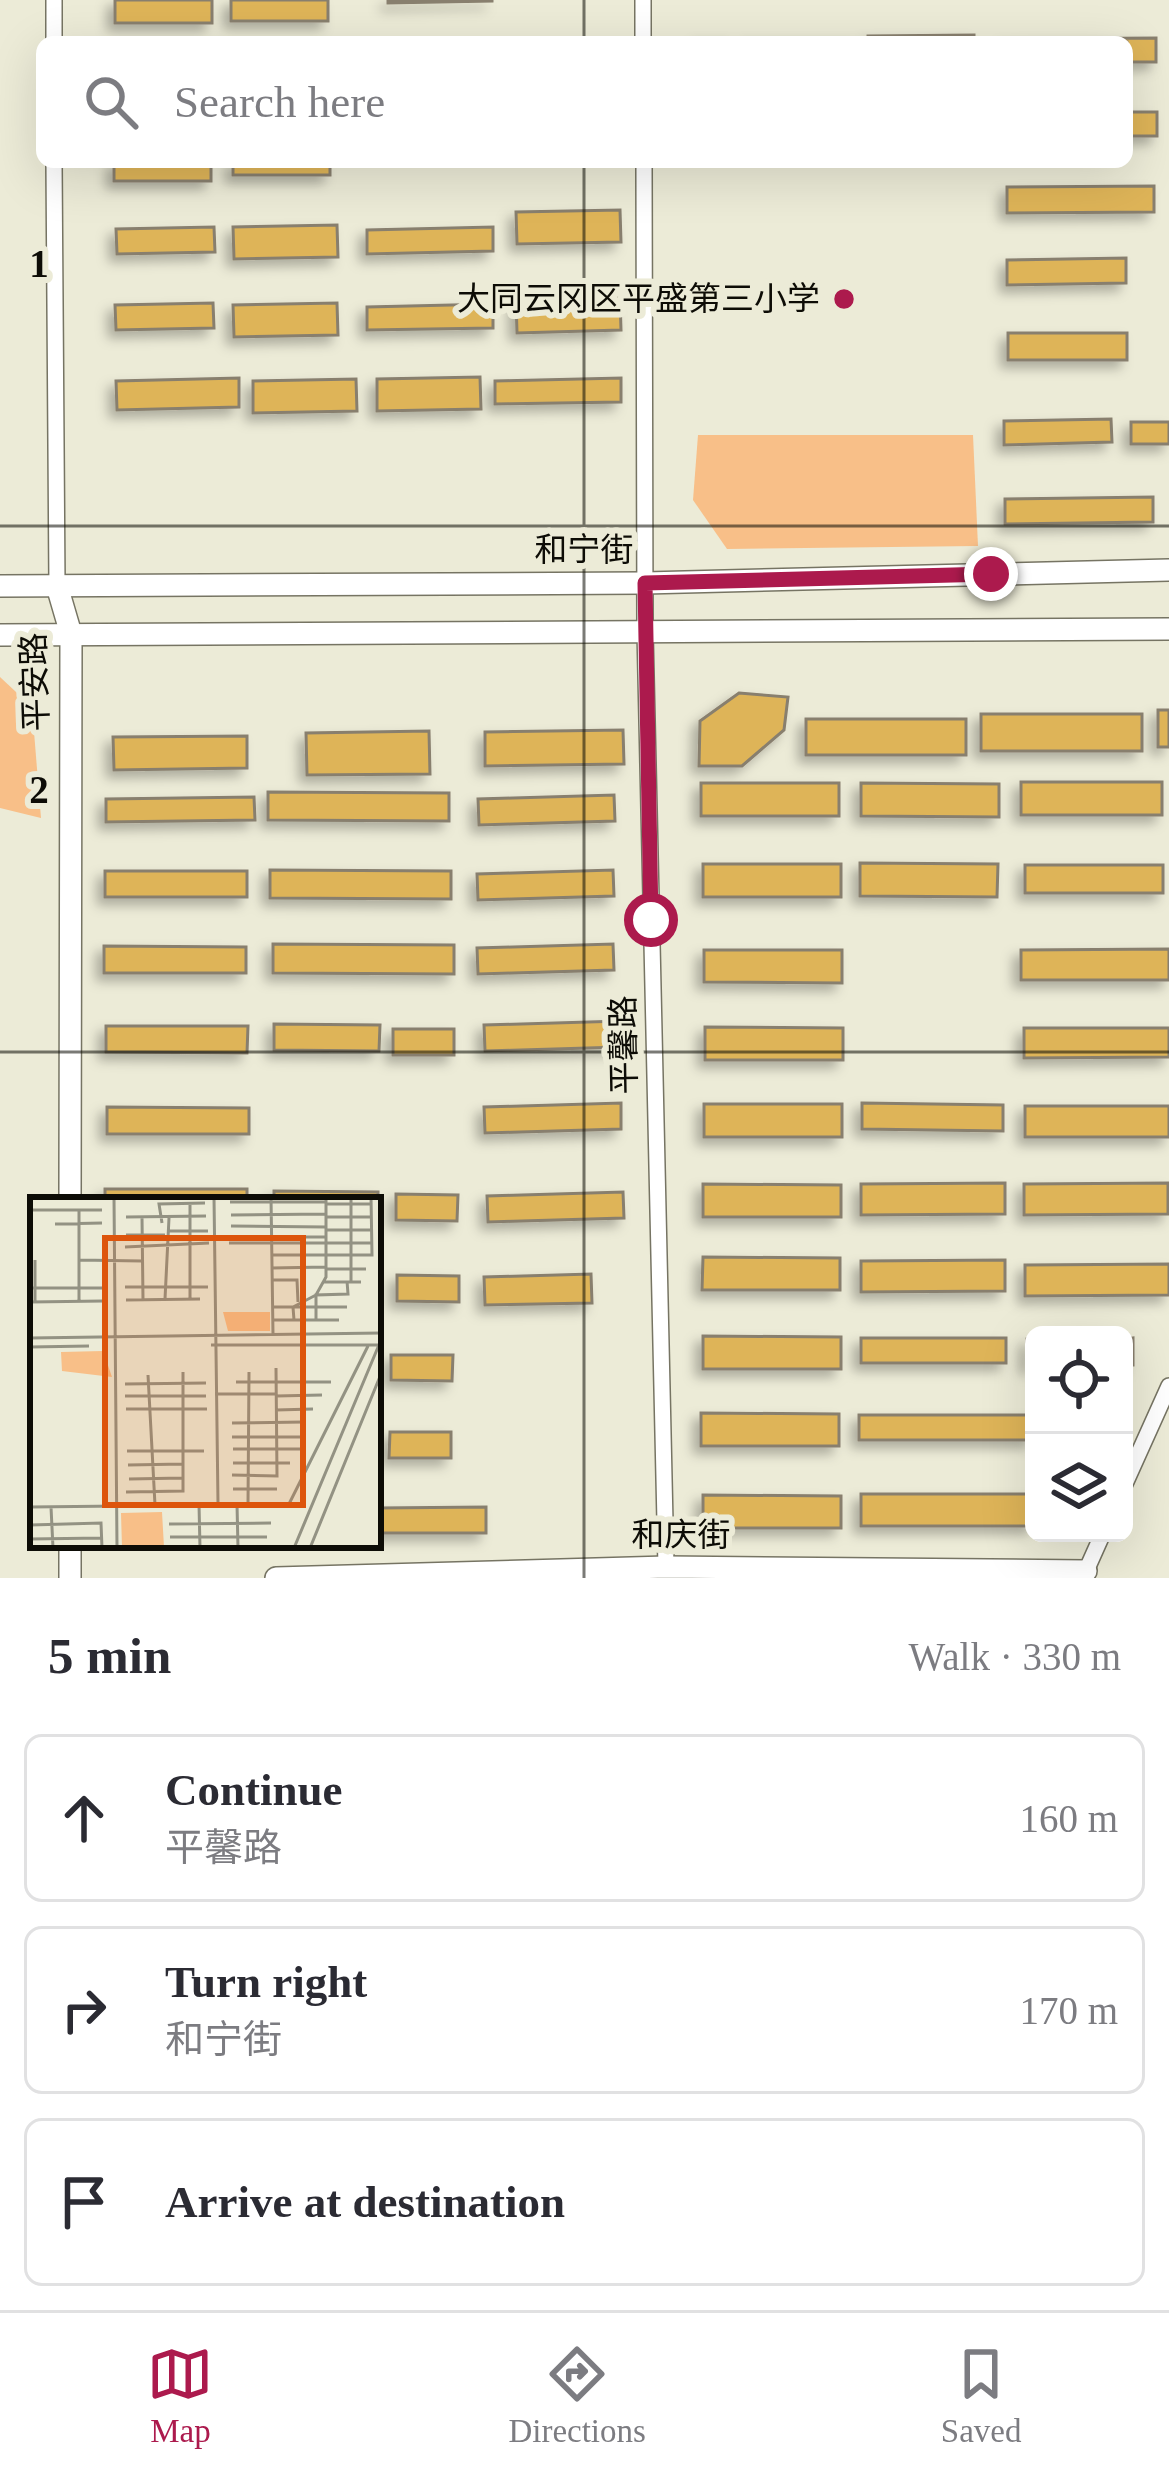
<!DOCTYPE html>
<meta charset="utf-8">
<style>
:root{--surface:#fff;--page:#f7f7f7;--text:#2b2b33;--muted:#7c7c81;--line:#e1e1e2;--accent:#ac1a4d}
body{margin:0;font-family:"Times New Roman","Noto Sans SC",serif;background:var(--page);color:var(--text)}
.controls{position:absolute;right:36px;bottom:36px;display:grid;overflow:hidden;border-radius:18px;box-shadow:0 12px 48px #0002}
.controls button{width:108px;height:108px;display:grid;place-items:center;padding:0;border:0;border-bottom:3px solid var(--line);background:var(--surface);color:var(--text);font:60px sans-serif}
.stop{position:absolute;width:36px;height:36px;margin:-27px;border:9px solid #ac1a4d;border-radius:50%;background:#fff}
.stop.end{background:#ac1a4d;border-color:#fff;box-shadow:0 3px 12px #0008}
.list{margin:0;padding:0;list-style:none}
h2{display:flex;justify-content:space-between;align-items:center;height:156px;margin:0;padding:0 48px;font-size:51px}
h2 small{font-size:39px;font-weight:400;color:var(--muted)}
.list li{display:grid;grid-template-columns:78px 1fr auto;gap:36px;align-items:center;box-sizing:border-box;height:168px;margin:0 24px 24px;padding:0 24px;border:3px solid var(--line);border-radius:18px}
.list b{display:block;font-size:45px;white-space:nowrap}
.list p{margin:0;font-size:39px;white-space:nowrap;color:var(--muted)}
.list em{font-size:39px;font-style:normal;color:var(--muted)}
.icon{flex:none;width:66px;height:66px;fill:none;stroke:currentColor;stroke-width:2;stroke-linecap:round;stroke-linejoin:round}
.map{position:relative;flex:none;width:1169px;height:1578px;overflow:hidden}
.search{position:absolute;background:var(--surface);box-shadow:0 12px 48px #0002;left:36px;right:36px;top:36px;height:132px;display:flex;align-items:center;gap:30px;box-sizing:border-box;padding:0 42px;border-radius:18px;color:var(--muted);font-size:45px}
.sheet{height:732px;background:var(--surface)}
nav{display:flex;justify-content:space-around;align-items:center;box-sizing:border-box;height:168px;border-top:3px solid var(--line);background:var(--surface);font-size:33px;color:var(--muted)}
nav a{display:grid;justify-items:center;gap:6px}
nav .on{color:var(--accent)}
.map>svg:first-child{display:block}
.green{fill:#f8bf88}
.building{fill:#deb458;stroke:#887f6e;stroke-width:3;filter:url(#shadow)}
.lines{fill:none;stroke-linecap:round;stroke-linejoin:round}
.street-casing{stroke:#767463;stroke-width:18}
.secondary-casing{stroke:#767463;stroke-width:24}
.street{stroke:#fff;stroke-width:15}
.secondary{stroke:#fff;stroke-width:21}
.route{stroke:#ac1a4d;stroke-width:15}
.grid{fill:none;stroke:#0d0c06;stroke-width:3;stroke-opacity:0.55}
.poi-dot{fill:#ac1a4d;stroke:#ecebd7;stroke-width:4.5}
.labels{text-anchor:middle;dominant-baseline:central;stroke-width:12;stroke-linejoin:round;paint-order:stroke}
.poi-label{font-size:33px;fill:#0d0c06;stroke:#ecebd7;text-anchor:end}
.street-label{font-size:33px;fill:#0d0c06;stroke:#ecebd7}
.inset-road{fill:none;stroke:#939283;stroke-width:3}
.view{fill:#dd550c;fill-opacity:0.15;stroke:#dd550c;stroke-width:6}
.inset-edge{fill:none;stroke:#0d0c06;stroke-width:6}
.grid-label{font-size:39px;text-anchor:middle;font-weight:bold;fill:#0d0c06;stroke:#ecebd7;stroke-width:12;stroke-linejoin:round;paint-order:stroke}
</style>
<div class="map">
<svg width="1169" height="1578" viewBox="0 0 1169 1578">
<defs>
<filter id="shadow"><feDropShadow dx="-7" dy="7" stdDeviation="6" flood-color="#0004"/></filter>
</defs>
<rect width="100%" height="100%" fill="#ecebd7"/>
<g class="green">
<polygon points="698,435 973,435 978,546 727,549 693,500"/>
<polygon points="0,677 32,707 41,818 0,808"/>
</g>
<g class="building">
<rect x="115" y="0" width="97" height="23"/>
<rect x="231" y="0" width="97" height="21"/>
<polygon points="388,0 492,0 492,1 388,3"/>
<polygon points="974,35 974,42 868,42 868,36"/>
<rect x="701" y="38" width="33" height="4"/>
<rect x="749" y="38" width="108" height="4"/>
<polygon points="1156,38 1156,62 1127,62 1127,42 1007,42 1007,39"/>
<rect x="1127" y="112" width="30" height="24"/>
<rect x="114" y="162" width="97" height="19"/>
<rect x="233" y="162" width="97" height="13"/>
<polygon points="1154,186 1154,212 1007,213 1007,187"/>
<polygon points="620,210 621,242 517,244 516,212"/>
<polygon points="337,225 338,257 234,259 233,227"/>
<polygon points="214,227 215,252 117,254 116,229"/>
<polygon points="493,227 493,251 367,254 367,230"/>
<polygon points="1126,258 1126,283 1007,285 1007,260"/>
<polygon points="620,298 621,330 517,333 516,301"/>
<polygon points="213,303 214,328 116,330 115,305"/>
<polygon points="337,303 338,335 234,337 233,305"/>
<polygon points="493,304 493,328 367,330 367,307"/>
<rect x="1008" y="333" width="119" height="27"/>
<polygon points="480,377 481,409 377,411 377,379"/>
<polygon points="239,378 239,407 117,410 116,381"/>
<polygon points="621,378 621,402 495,404 495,381"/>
<polygon points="356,379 357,411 253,413 253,381"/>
<polygon points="1111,419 1112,442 1004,445 1004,421"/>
<rect x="1131" y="422" width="38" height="22"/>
<polygon points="1153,497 1153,522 1005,524 1005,499"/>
<polygon points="739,693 788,697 784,730 742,766 699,766 700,721"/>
<rect x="1158" y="710" width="11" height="37"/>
<rect x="981" y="714" width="161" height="37"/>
<rect x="806" y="719" width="160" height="36"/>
<polygon points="623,730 624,764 485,766 485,732"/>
<polygon points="429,731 430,774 307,775 306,733"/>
<polygon points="247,736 247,768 114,770 113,737"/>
<rect x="1021" y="782" width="141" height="33"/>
<rect x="701" y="783" width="138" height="33"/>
<polygon points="861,783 999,784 999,817 861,816"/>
<polygon points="268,792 449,793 449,821 268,820"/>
<polygon points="614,795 615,821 479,825 478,799"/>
<polygon points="254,797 255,820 106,822 106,799"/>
<polygon points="860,863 998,864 997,897 860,896"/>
<rect x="703" y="864" width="138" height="33"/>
<rect x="1025" y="865" width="138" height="28"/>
<polygon points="270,870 451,871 451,899 270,898"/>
<polygon points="613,870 614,896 478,900 477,874"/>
<rect x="105" y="871" width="142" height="26"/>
<polygon points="273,944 454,945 454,974 273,973"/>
<polygon points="613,944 614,970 478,974 477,948"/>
<polygon points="104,946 246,947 246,973 104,973"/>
<polygon points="1169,949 1169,980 1021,980 1021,950"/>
<polygon points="704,950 842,950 842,983 704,982"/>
<polygon points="621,1021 621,1047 485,1051 484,1025"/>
<polygon points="274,1024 380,1025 379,1051 274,1050"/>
<polygon points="106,1026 248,1026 247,1053 106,1052"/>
<polygon points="705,1027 843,1028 843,1060 705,1060"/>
<polygon points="1024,1028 1169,1028 1169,1057 1024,1058"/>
<rect x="393" y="1029" width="61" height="26"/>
<polygon points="621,1103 621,1129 485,1133 484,1107"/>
<polygon points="862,1103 1003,1105 1003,1131 862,1129"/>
<rect x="704" y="1104" width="138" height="33"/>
<rect x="1025" y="1106" width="144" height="31"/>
<polygon points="107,1107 249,1108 249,1134 107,1134"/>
<polygon points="1005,1183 1005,1214 861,1215 861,1184"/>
<polygon points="1168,1183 1168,1214 1024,1215 1024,1184"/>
<polygon points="703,1184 841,1185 841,1217 703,1217"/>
<rect x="105" y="1189" width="142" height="11"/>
<polygon points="274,1191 378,1192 378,1218 378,1200 274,1200"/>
<polygon points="623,1192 624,1218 488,1222 487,1196"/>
<polygon points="396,1194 458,1195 457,1221 396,1220"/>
<polygon points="703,1257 840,1258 840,1290 702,1290"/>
<polygon points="1005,1260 1005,1291 861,1292 861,1261"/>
<polygon points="1169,1264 1169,1295 1025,1296 1025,1265"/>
<polygon points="591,1274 592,1303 485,1305 484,1277"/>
<polygon points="397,1275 459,1276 459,1302 397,1301"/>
<polygon points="703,1336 841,1337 841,1369 703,1369"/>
<rect x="861" y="1338" width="145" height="25"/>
<polygon points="1133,1338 1133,1365 1124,1365 1124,1339"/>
<rect x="1027" y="1339" width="7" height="27"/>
<polygon points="391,1355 453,1355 452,1381 391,1380"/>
<polygon points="701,1413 839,1414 839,1446 701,1446"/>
<rect x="859" y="1415" width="175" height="25"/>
<polygon points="390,1432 451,1432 451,1458 389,1458"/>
<rect x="861" y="1494" width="173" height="32"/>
<polygon points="703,1495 841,1496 841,1528 703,1528"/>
<polygon points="486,1507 486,1533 378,1533 378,1508"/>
</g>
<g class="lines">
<g class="street-casing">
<g id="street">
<polyline points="54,0 54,42"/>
<polyline points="643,0 643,42"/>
<polyline points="54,162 57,586"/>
<polyline points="644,162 645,631 666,1567"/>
<polyline points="1124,1486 1169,1386"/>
<polyline points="1086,1571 1103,1533"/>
</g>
</g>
<g class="secondary-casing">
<g id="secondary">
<polyline points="0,586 645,583 1169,570"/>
<polyline points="57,586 71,634 70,1200"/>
<polyline points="0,635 1169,629"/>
<polyline points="70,1545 70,1578"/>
<polyline points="276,1578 666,1567 1086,1571"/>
</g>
</g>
<use href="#street" class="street"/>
<use href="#secondary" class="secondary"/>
</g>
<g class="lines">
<polyline class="route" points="651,920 645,583 991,574"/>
</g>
<path class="grid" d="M584 0V42M584 162V1578M0 526H1169M0 1052H1169"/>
<circle class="poi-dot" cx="844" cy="299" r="12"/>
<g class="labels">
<g class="poi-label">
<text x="820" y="299">大同云冈区平盛第三小学</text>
</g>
<g class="street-label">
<text x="584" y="550">和宁街</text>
<text transform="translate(35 682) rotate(-92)">平安路</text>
<text transform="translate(624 1045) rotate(-91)">平馨路</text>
<text x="681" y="1535">和庆街</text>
</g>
</g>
<g transform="translate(30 1197)">
<rect width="351" height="351" fill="#ecebd7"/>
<path d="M193 115H240V134H198ZM73 154 82 180 32 174 31 155ZM132 315 134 350 92 351 91 316Z" fill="#f8bf88"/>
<path class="inset-road" d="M84 0 87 351M184 0 188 306M241 0 243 137M321 0V84M200 5H296M160 7V102M296 7H342M49 12V104M0 13H72M201 18 296 17M96 20 176 19M112 20 113 102M296 20H342M132 26 129 7 175 6M25 27 72 26M201 29 296 30M296 33H341M138 34H178M96 38H135M239 40H296M199 46H342M95 50 179 46M242 58H342L341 0M5 63V105M49 63 112 64M242 71 296 70M296 72H336M242 83H267L268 105M294 85H331M95 90H178M0 91H73M135 102 139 21M96 103 170 102M0 105 73 104M242 110H317M243 123H309M264 123 263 110 286 98 296 80V0M286 123V98L318 97 317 84M0 141 351 136M181 148H349M0 150 59 149M118 178 125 308M206 185H301M95 187 176 186M185 197H246M95 199H176M246 199 292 198M96 212H177M246 213 283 212M202 226 274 225M202 240H271M203 252H270M97 254H174M203 266H260M98 268 153 267M202 278 247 279 246 171M99 282 153 281M203 292H247M96 295 153 294V175M169 307 170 351M207 307 208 351M218 307 219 175M0 310 259 307 338 149M21 310 23 351M139 327 241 326M0 328 71 326 72 351M140 340H237M0 342 72 341M264 351 351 143M280 351 351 177"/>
<path class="view" d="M75 41H273V308H75Z"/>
<rect width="351" height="351" class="inset-edge"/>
</g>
<g class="grid-label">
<text x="39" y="277">1</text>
<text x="39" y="803">2</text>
</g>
</svg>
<div class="controls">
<button><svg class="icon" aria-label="locate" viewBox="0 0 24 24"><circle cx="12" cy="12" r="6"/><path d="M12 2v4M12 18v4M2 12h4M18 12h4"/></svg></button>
<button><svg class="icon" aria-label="layers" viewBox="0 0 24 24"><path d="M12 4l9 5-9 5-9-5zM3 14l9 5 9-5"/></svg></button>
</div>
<div class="stop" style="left:651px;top:920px"></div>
<div class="stop end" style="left:991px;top:574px"></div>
<div class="search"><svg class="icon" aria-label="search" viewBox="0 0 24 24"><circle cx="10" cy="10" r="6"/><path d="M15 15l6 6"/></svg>Search here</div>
</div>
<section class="sheet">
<h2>5 min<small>Walk · 330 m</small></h2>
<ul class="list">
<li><svg class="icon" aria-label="ahead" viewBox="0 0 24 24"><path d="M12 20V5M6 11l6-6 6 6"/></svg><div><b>Continue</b><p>平馨路</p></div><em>160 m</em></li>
<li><svg class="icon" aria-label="right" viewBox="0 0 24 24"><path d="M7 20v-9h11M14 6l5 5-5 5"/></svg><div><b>Turn right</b><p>和宁街</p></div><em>170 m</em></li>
<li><svg class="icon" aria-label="arrive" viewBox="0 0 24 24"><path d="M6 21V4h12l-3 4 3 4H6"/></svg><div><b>Arrive at destination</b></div></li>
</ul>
</section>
<nav>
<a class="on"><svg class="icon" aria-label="map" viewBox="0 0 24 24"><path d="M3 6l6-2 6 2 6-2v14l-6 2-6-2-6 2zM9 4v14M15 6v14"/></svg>Map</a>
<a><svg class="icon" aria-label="directions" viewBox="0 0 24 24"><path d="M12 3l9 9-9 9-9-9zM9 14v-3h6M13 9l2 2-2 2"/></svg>Directions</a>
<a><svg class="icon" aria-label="saved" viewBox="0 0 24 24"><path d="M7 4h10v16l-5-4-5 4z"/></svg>Saved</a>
</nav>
